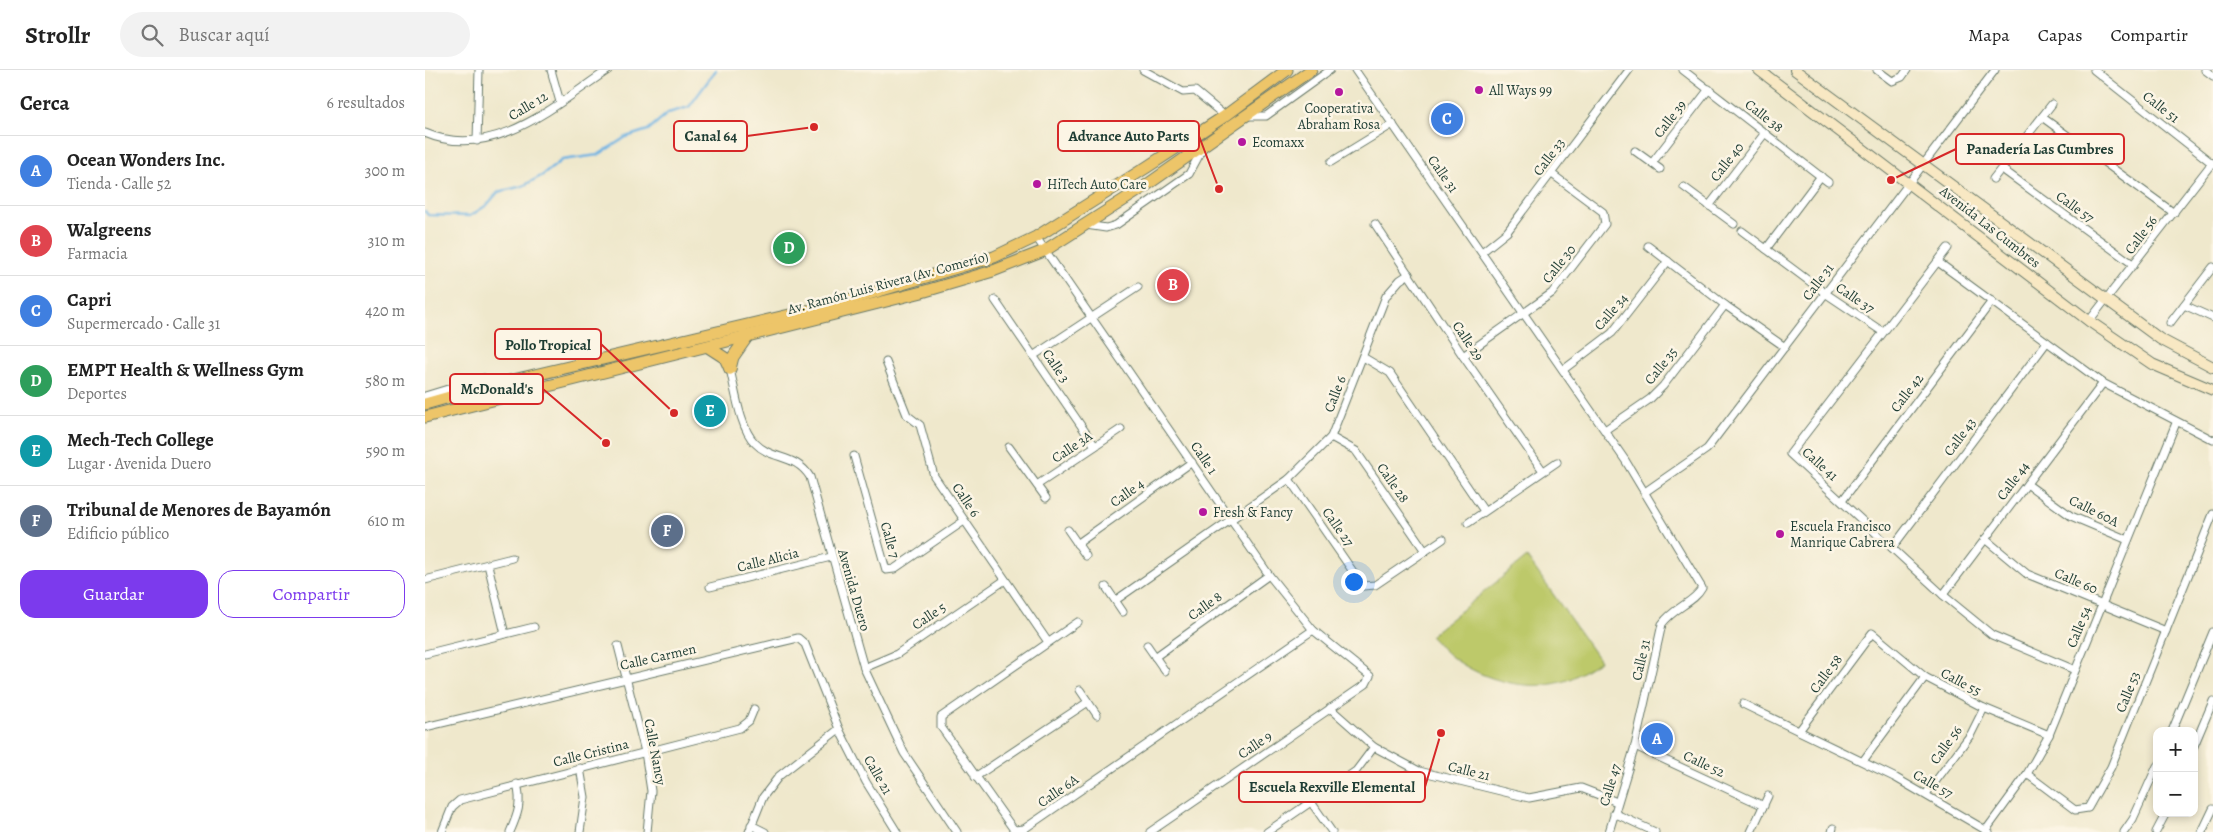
<!DOCTYPE html>
<html lang="es">
<meta charset="utf-8">
<style>
:root{--surface:#fff;--page:#f2f2f2;--text:#222;--muted:#767676;--line:#e0e0e0;--accent:#7c3aed}
body{margin:0;font-family:Alegreya,serif;background:var(--page);color:var(--text)}
.controls{position:absolute;right:15px;bottom:15px;display:grid;overflow:hidden;border-radius:10px;box-shadow:0 2px 8px #0003}
.controls button{width:45px;height:45px;display:grid;place-items:center;padding:0;border:0;border-bottom:1px solid var(--line);background:var(--surface);color:var(--text);font:25px sans-serif}
.you{position:absolute;left:928px;top:511px;width:18px;height:18px;margin:-12px;border:4px solid #fff;border-radius:50%;background:#1a73e8;box-shadow:0 0 0 8px #1a73e833}
.badge{display:grid;place-items:center;width:32px;height:32px;border-radius:50%;background:var(--accent);color:#fff;font-size:16px;font-weight:700}
.pin{position:absolute;translate:-50% -50%;border:2px solid #fff;box-shadow:0 1px 5px #0006}
.list{margin:0;padding:0;list-style:none}
h2{display:flex;justify-content:space-between;align-items:center;height:65px;margin:0;padding:0 20px;font-size:21px}
h2 small{font-size:16px;font-weight:400;color:var(--muted)}
.list li{display:grid;grid-template-columns:32px 1fr auto;gap:15px;align-items:center;box-sizing:border-box;height:70px;padding:0 20px;border-top:1px solid var(--line)}
.list b{display:block;font-size:19px;white-space:nowrap}
.list p{margin:0;font-size:16px;white-space:nowrap;color:var(--muted)}
.list em{font-size:16px;font-style:normal;color:var(--muted)}
.actions{display:flex;gap:10px;padding:15px 20px}
.actions a{flex:1;padding:11px 0;border:1px solid var(--accent);border-radius:15px;text-align:center;font-size:18px;color:var(--accent)}
.actions .main{background:var(--accent);color:#fff}
.icon{flex:none;width:28px;height:28px;fill:none;stroke:currentColor;stroke-width:2;stroke-linecap:round;stroke-linejoin:round}
.map{position:relative;flex:none;width:1788px;height:762px;overflow:hidden}
header{display:flex;align-items:center;gap:30px;box-sizing:border-box;height:70px;padding:0 25px;background:var(--surface);border-bottom:1px solid var(--line)}
header strong{font-size:24px}
nav{display:flex;gap:28px;margin-inline-start:auto;font-size:18px}
.search{width:350px;height:45px;background:var(--page);display:flex;align-items:center;gap:12px;box-sizing:border-box;padding:0 18px;border-radius:28px;color:var(--muted);font-size:19px}
main{display:flex}
aside{flex:1;background:var(--surface)}
.map>svg:first-child{display:block}
.green{fill:#bdc96a;stroke:#6e834f}
.lines{fill:none;stroke-linecap:round;stroke-linejoin:round}
.stream{stroke:#6cb2e3;stroke-width:2.5}
.street-casing{stroke:#687969;stroke-width:9}
.secondary-casing{stroke:#687969;stroke-width:12}
.primary-casing{stroke:#687969;stroke-width:13}
.street{stroke:#fff;stroke-width:7}
.secondary{stroke:#f8e8c3;stroke-width:10}
.primary{stroke:#edc569;stroke-width:11}
.poi-dot{fill:#b5179e;stroke:#fcf5e5;stroke-width:2}
.labels{text-anchor:middle;dominant-baseline:central;stroke-width:5;stroke-linejoin:round;paint-order:stroke}
.poi-label{font-size:14px;fill:#1f3d34;stroke:#fcf5e5;text-anchor:start}
.street-label{font-size:14px;fill:#1f3d34;stroke:#fcf5e5}
.leader{fill:none;stroke:#d62828;stroke-width:2}
.callout-dot{fill:#d62828;stroke:#fcf5e5;stroke-width:2}
.callout{fill:#fcf5e5;stroke:#d62828;stroke-width:2}
.callout-label{font-size:15px;text-anchor:middle;font-weight:bold;fill:#1f3d34}
</style>
<header>
<strong>Strollr</strong>
<div class="search"><svg class="icon" aria-label="search" viewBox="0 0 24 24"><circle cx="10" cy="10" r="6"/><path d="M15 15l6 6"/></svg>Buscar aquí</div>
<nav><a>Mapa</a><a>Capas</a><a>Compartir</a></nav>
</header>
<main>
<aside>
<h2>Cerca<small>6 resultados</small></h2>
<ul class="list">
<li><span class="badge" style="background:#3f7fe0">A</span><div><b>Ocean Wonders Inc.</b><p>Tienda · Calle 52</p></div><em>300 m</em></li>
<li><span class="badge" style="background:#e0444e">B</span><div><b>Walgreens</b><p>Farmacia</p></div><em>310 m</em></li>
<li><span class="badge" style="background:#3f7fe0">C</span><div><b>Capri</b><p>Supermercado · Calle 31</p></div><em>420 m</em></li>
<li><span class="badge" style="background:#2e9e5b">D</span><div><b>EMPT Health &amp; Wellness Gym</b><p>Deportes</p></div><em>580 m</em></li>
<li><span class="badge" style="background:#0f9aa8">E</span><div><b>Mech-Tech College</b><p>Lugar · Avenida Duero</p></div><em>590 m</em></li>
<li><span class="badge" style="background:#5c6f8a">F</span><div><b>Tribunal de Menores de Bayamón</b><p>Edificio público</p></div><em>610 m</em></li>
</ul>
<div class="actions"><a class="main">Guardar</a><a>Compartir</a></div>
</aside>
<div class="map">
<svg width="1788" height="762" viewBox="0 0 1788 762">
<rect width="100%" height="100%" fill="#fcf5e5"/>
<filter id="ink" filterUnits="userSpaceOnUse"><feTurbulence type="fractalNoise" baseFrequency=".02" numOctaves="2"/><feDisplacementMap in="SourceGraphic" scale="10" xChannelSelector="R" yChannelSelector="G"/><feConvolveMatrix kernelMatrix="1 2 1 2 8 2 1 2 1" color-interpolation-filters="sRGB"/></filter>
<filter id="wash" filterUnits="userSpaceOnUse"><feTurbulence type="fractalNoise" baseFrequency=".0096" numOctaves="4" result="noise"/><feDisplacementMap in="SourceGraphic" scale="20" xChannelSelector="R" yChannelSelector="G"/><feGaussianBlur stdDeviation="1.12" result="paint"/><feColorMatrix in="noise" values="0 0 0 0 0 0 0 0 0 0 0 0 0 0 0 0 0 1.4 0 .05"/><feComposite in="paint" operator="in"/></filter>
<g filter="url(#wash)">
<rect width="100%" height="100%" fill="#efe8cc"/>
<path class="green" d="M1102 487 1175 591C1165 597 1155 604 1145 609 1108 624 1058 611 1027 587 1019 581 1012 573 1005 566Z"/>
<g class="lines">
<polyline class="stream" points="0,141 3,145 45,146 62,135 73,122 98,116 118,105 137,90 173,85 201,67 223,60 243,43 264,37 291,0"/>
</g>
</g>
<g filter="url(#ink)">
<g class="lines">
<g class="street-casing">
<g id="street">
<polyline points="126,0 135,32"/>
<polyline points="718,0 758,22 770,21 800,46"/>
<path d="M930 0 1200 390 1277 518C1269 533 1249 537 1237 554L1210 676 1184 762"/>
<polyline points="1258,0 1403,112"/>
<polyline points="1452,0 1467,11 1477,7 1482,0"/>
<polyline points="1669,0 1788,94"/>
<polyline points="1780,0 1788,6"/>
<polyline points="821,46 841,46 905,0"/>
<polyline points="1617,47 1749,143"/>
<path d="M0 63C68 92 130 35 183 0"/>
<polyline points="52,71 54,0"/>
<polyline points="1210,81 1235,99"/>
<polyline points="906,92 968,54"/>
<polyline points="1227,93 1284,19"/>
<polyline points="1577,99 1709,195"/>
<polyline points="1568,109 1627,34"/>
<polyline points="1259,117 1309,154"/>
<polyline points="1284,136 1340,63"/>
<polyline points="950,154 1038,286 1118,401"/>
<polyline points="661,155 681,158 691,155 764,104 778,78"/>
<polyline points="1317,161 1400,223 1458,262"/>
<polyline points="611,167 844,505 888,560 945,606 941,614 725,762"/>
<polyline points="1223,176 1300,235 1360,277"/>
<polyline points="1523,178 1365,384 1518,525 1567,565 1650,600"/>
<polyline points="1341,179 1396,106"/>
<polyline points="1057,182 1082,162 1204,0"/>
<polyline points="1513,192 1678,313 1788,370"/>
<polyline points="570,230 670,376"/>
<polyline points="1759,235 1788,248"/>
<polyline points="1664,251 1787,93"/>
<polyline points="1745,253 1788,197"/>
<polyline points="608,286 713,217"/>
<polyline points="1038,286 1127,223 1180,154 1178,142 1127,104"/>
<polyline points="938,287 965,303 1059,441"/>
<polyline points="461,292 482,345 495,355 509,406 623,572"/>
<path d="M305 299C310 319 315 359 330 373 347 391 370 383 385 407L439 598 479 683 532 762"/>
<polyline points="1138,300 1187,263 1243,191"/>
<polyline points="0,326 59,308 63,316"/>
<polyline points="1180,360 1225,329 1238,316 1300,235"/>
<polyline points="906,367 931,381 1000,481"/>
<polyline points="584,377 621,428"/>
<polyline points="429,386 461,500 469,499 539,451"/>
<polyline points="864,409 938,516 950,515 1018,469"/>
<polyline points="1602,414 1646,446 1703,470"/>
<polyline points="612,415 696,359"/>
<polyline points="1220,422 1282,379 1570,0"/>
<polyline points="1417,431 1567,231"/>
<polyline points="1043,453 1132,392"/>
<polyline points="643,460 661,486"/>
<polyline points="1560,469 1602,504 1741,561"/>
<polyline points="652,474 767,392"/>
<polyline points="1467,478 1622,272"/>
<polyline points="63,495 80,564"/>
<polyline points="0,510 87,488"/>
<polyline points="285,517 406,487"/>
<polyline points="681,517 698,542"/>
<polyline points="1518,525 1678,313"/>
<polyline points="691,530 864,409 906,367 961,226 975,210 984,204"/>
<polyline points="653,552 516,647 516,657 589,760 599,759 888,560"/>
<polyline points="722,575 740,601"/>
<polyline points="193,576 220,682 226,721 222,762"/>
<polyline points="0,584 109,557"/>
<polyline points="730,587 844,505"/>
<polyline points="439,598 472,584 580,510"/>
<polyline points="655,620 672,645"/>
<polyline points="1318,634 1471,708 1564,762"/>
<polyline points="905,638 949,677 994,701 1104,728 1156,718 1192,732"/>
<polyline points="0,657 373,568 380,574 414,659 441,712 472,762"/>
<polyline points="1374,661 1447,563 1500,607 1559,638 1624,665"/>
<polyline points="1747,661 1788,562"/>
<polyline points="1210,676 1339,736"/>
<polyline points="1769,676 1788,631"/>
<polyline points="1438,691 1500,607"/>
<polyline points="155,698 160,727 155,762"/>
<polyline points="1602,704 1650,740 1663,738 1686,697 1788,444"/>
<polyline points="550,707 663,632"/>
<polyline points="1501,724 1546,664 1559,638"/>
<polyline points="886,732 907,762"/>
<polyline points="1189,743 1230,762"/>
<polyline points="326,755 340,762"/>
<polyline points="1561,760 1602,704 1624,665 1751,353"/>
<polyline points="17,762 27,737 35,730 315,658 324,651 329,639"/>
<path d="M85 762C93 744 97 733 92 714"/>
<polyline points="324,762 338,727 354,706 414,659"/>
<polyline points="842,762 931,701 949,677"/>
<polyline points="1326,762 1343,726"/>
<polyline points="1407,762 1408,758"/>
<polyline points="1699,762 1708,749 1732,696"/>
<polyline points="1731,762 1741,743"/>
<polyline points="1777,762 1788,739"/>
</g>
</g>
<g class="secondary-casing">
<g id="secondary">
<polyline points="1334,0 1664,251 1727,294 1788,320"/>
<polyline points="1370,0 1735,269 1788,297"/>
</g>
</g>
<g class="primary-casing">
<g id="primary">
<polyline points="283,277 300,288 305,299"/>
<polyline points="305,299 308,287 322,267"/>
<polyline points="0,334 63,316 403,236 569,187 611,167 722,97 800,46 862,0"/>
<polyline points="0,347 497,222 568,201 619,181 716,119 886,0"/>
</g>
</g>
<use href="#street" class="street"/>
<use href="#secondary" class="secondary"/>
<use href="#primary" class="primary"/>
</g>
</g>
<g class="poi-dot">
<circle cx="1054" cy="20" r="5"/>
<circle cx="914" cy="22" r="5"/>
<circle cx="817" cy="72" r="5"/>
<circle cx="612" cy="114" r="5"/>
<circle cx="778" cy="442" r="5"/>
<circle cx="1355" cy="464" r="5"/>
</g>
<g class="labels">
<g class="poi-label">
<text x="1064" y="20">All Ways 99</text>
<text x="914" y="38" text-anchor="middle">Cooperativa<tspan x="914" dy="16">Abraham Rosa</tspan></text>
<text x="827" y="72">Ecomaxx</text>
<text x="622" y="114">HiTech Auto Care</text>
<text x="788" y="442">Fresh &amp; Fancy</text>
<text x="1365" y="456">Escuela Francisco<tspan x="1365" dy="16">Manrique Cabrera</tspan></text>
</g>
<g class="street-label">
<text transform="translate(103 36) rotate(-31)">Calle 12</text>
<text transform="translate(1736 37) rotate(38)">Calle 51</text>
<text transform="translate(1339 46) rotate(38)">Calle 38</text>
<text transform="translate(1245 49) rotate(-52)">Calle 39</text>
<text transform="translate(1124 87) rotate(-53)">Calle 33</text>
<text transform="translate(1302 92) rotate(-52)">Calle 40</text>
<text transform="translate(1018 104) rotate(55)">Calle 31</text>
<text transform="translate(1650 137) rotate(36)">Calle 57</text>
<text transform="translate(1565 157) rotate(38)">Avenida Las Cumbres</text>
<text transform="translate(1716 165) rotate(-53)">Calle 56</text>
<text transform="translate(1134 194) rotate(-52)">Calle 30</text>
<text transform="translate(1393 212) rotate(-53)">Calle 31</text>
<text transform="translate(463 213) rotate(-15)">Av. Ramón Luis Rivera (Av. Comerío)</text>
<text transform="translate(1430 228) rotate(34)">Calle 37</text>
<text transform="translate(1186 242) rotate(-49)">Calle 34</text>
<text transform="translate(1043 271) rotate(56)">Calle 29</text>
<text transform="translate(631 296) rotate(56)">Calle 3</text>
<text transform="translate(1236 296) rotate(-51)">Calle 35</text>
<text transform="translate(1482 323) rotate(-53)">Calle 42</text>
<text transform="translate(910 324) rotate(-69)">Calle 6</text>
<text transform="translate(1535 367) rotate(-53)">Calle 43</text>
<text transform="translate(647 377) rotate(-34)">Calle 3A</text>
<text transform="translate(779 388) rotate(56)">Calle 1</text>
<text transform="translate(1395 394) rotate(42)">Calle 41</text>
<text transform="translate(1588 411) rotate(-53)">Calle 44</text>
<text transform="translate(968 413) rotate(55)">Calle 28</text>
<text transform="translate(702 423) rotate(-35)">Calle 4</text>
<text transform="translate(541 430) rotate(56)">Calle 6</text>
<text transform="translate(1669 441) rotate(26)">Calle 60A</text>
<text transform="translate(913 457) rotate(55)">Calle 27</text>
<text transform="translate(465 470) rotate(74)">Calle 7</text>
<text transform="translate(343 490) rotate(-14)">Calle Alicia</text>
<text transform="translate(1651 511) rotate(23)">Calle 60</text>
<text transform="translate(429 520) rotate(74)">Avenida Duero</text>
<text transform="translate(780 536) rotate(-36)">Calle 8</text>
<text transform="translate(504 546) rotate(-34)">Calle 5</text>
<text transform="translate(1654 557) rotate(-68)">Calle 54</text>
<text transform="translate(233 587) rotate(-13)">Calle Carmen</text>
<text transform="translate(1216 590) rotate(-77)">Calle 31</text>
<text transform="translate(1401 604) rotate(-53)">Calle 58</text>
<text transform="translate(1536 612) rotate(28)">Calle 55</text>
<text transform="translate(1703 622) rotate(-68)">Calle 53</text>
<text transform="translate(830 675) rotate(-34)">Calle 9</text>
<text transform="translate(1521 675) rotate(-54)">Calle 56</text>
<text transform="translate(230 682) rotate(79)">Calle Nancy</text>
<text transform="translate(166 683) rotate(-14)">Calle Cristina</text>
<text transform="translate(1279 694) rotate(25)">Calle 52</text>
<text transform="translate(1044 701) rotate(14)">Calle 21</text>
<text transform="translate(453 705) rotate(60)">Calle 21</text>
<text transform="translate(1508 714) rotate(30)">Calle 57</text>
<text transform="translate(1185 715) rotate(-73)">Calle 47</text>
<text transform="translate(633 721) rotate(-35)">Calle 6A</text>
</g>
</g>
<path class="leader" d="M389 57L322 66M794 119L774 66M1466 110L1531 79M249 343L176 274M181 373L118 319M1016 663L1000 717"/>
<g class="callout-dot">
<circle cx="389" cy="57" r="5"/>
<circle cx="794" cy="119" r="5"/>
<circle cx="1466" cy="110" r="5"/>
<circle cx="249" cy="343" r="5"/>
<circle cx="181" cy="373" r="5"/>
<circle cx="1016" cy="663" r="5"/>
</g>
<g class="callout">
<rect x="249" y="51" width="73" height="30" rx="5"/>
<rect x="633" y="51" width="141" height="30" rx="5"/>
<rect x="1531" y="64" width="168" height="30" rx="5"/>
<rect x="70" y="259" width="106" height="30" rx="5"/>
<rect x="25" y="304" width="93" height="30" rx="5"/>
<rect x="814" y="702" width="186" height="30" rx="5"/>
</g>
<g class="callout-label">
<text x="286" y="71">Canal 64</text>
<text x="704" y="71">Advance Auto Parts</text>
<text x="1615" y="84">Panadería Las Cumbres</text>
<text x="123" y="280">Pollo Tropical</text>
<text x="72" y="324">McDonald's</text>
<text x="907" y="722">Escuela Rexville Elemental</text>
</g>
</svg>
<div class="controls">
<button>+</button>
<button>−</button>
</div>
<div class="you"></div>
<div class="pin badge" style="left:1232px;top:669px;background:#3f7fe0">A</div>
<div class="pin badge" style="left:748px;top:215px;background:#e0444e">B</div>
<div class="pin badge" style="left:1022px;top:49px;background:#3f7fe0">C</div>
<div class="pin badge" style="left:364px;top:178px;background:#2e9e5b">D</div>
<div class="pin badge" style="left:285px;top:341px;background:#0f9aa8">E</div>
<div class="pin badge" style="left:242px;top:461px;background:#5c6f8a">F</div>
</div>
</main>
